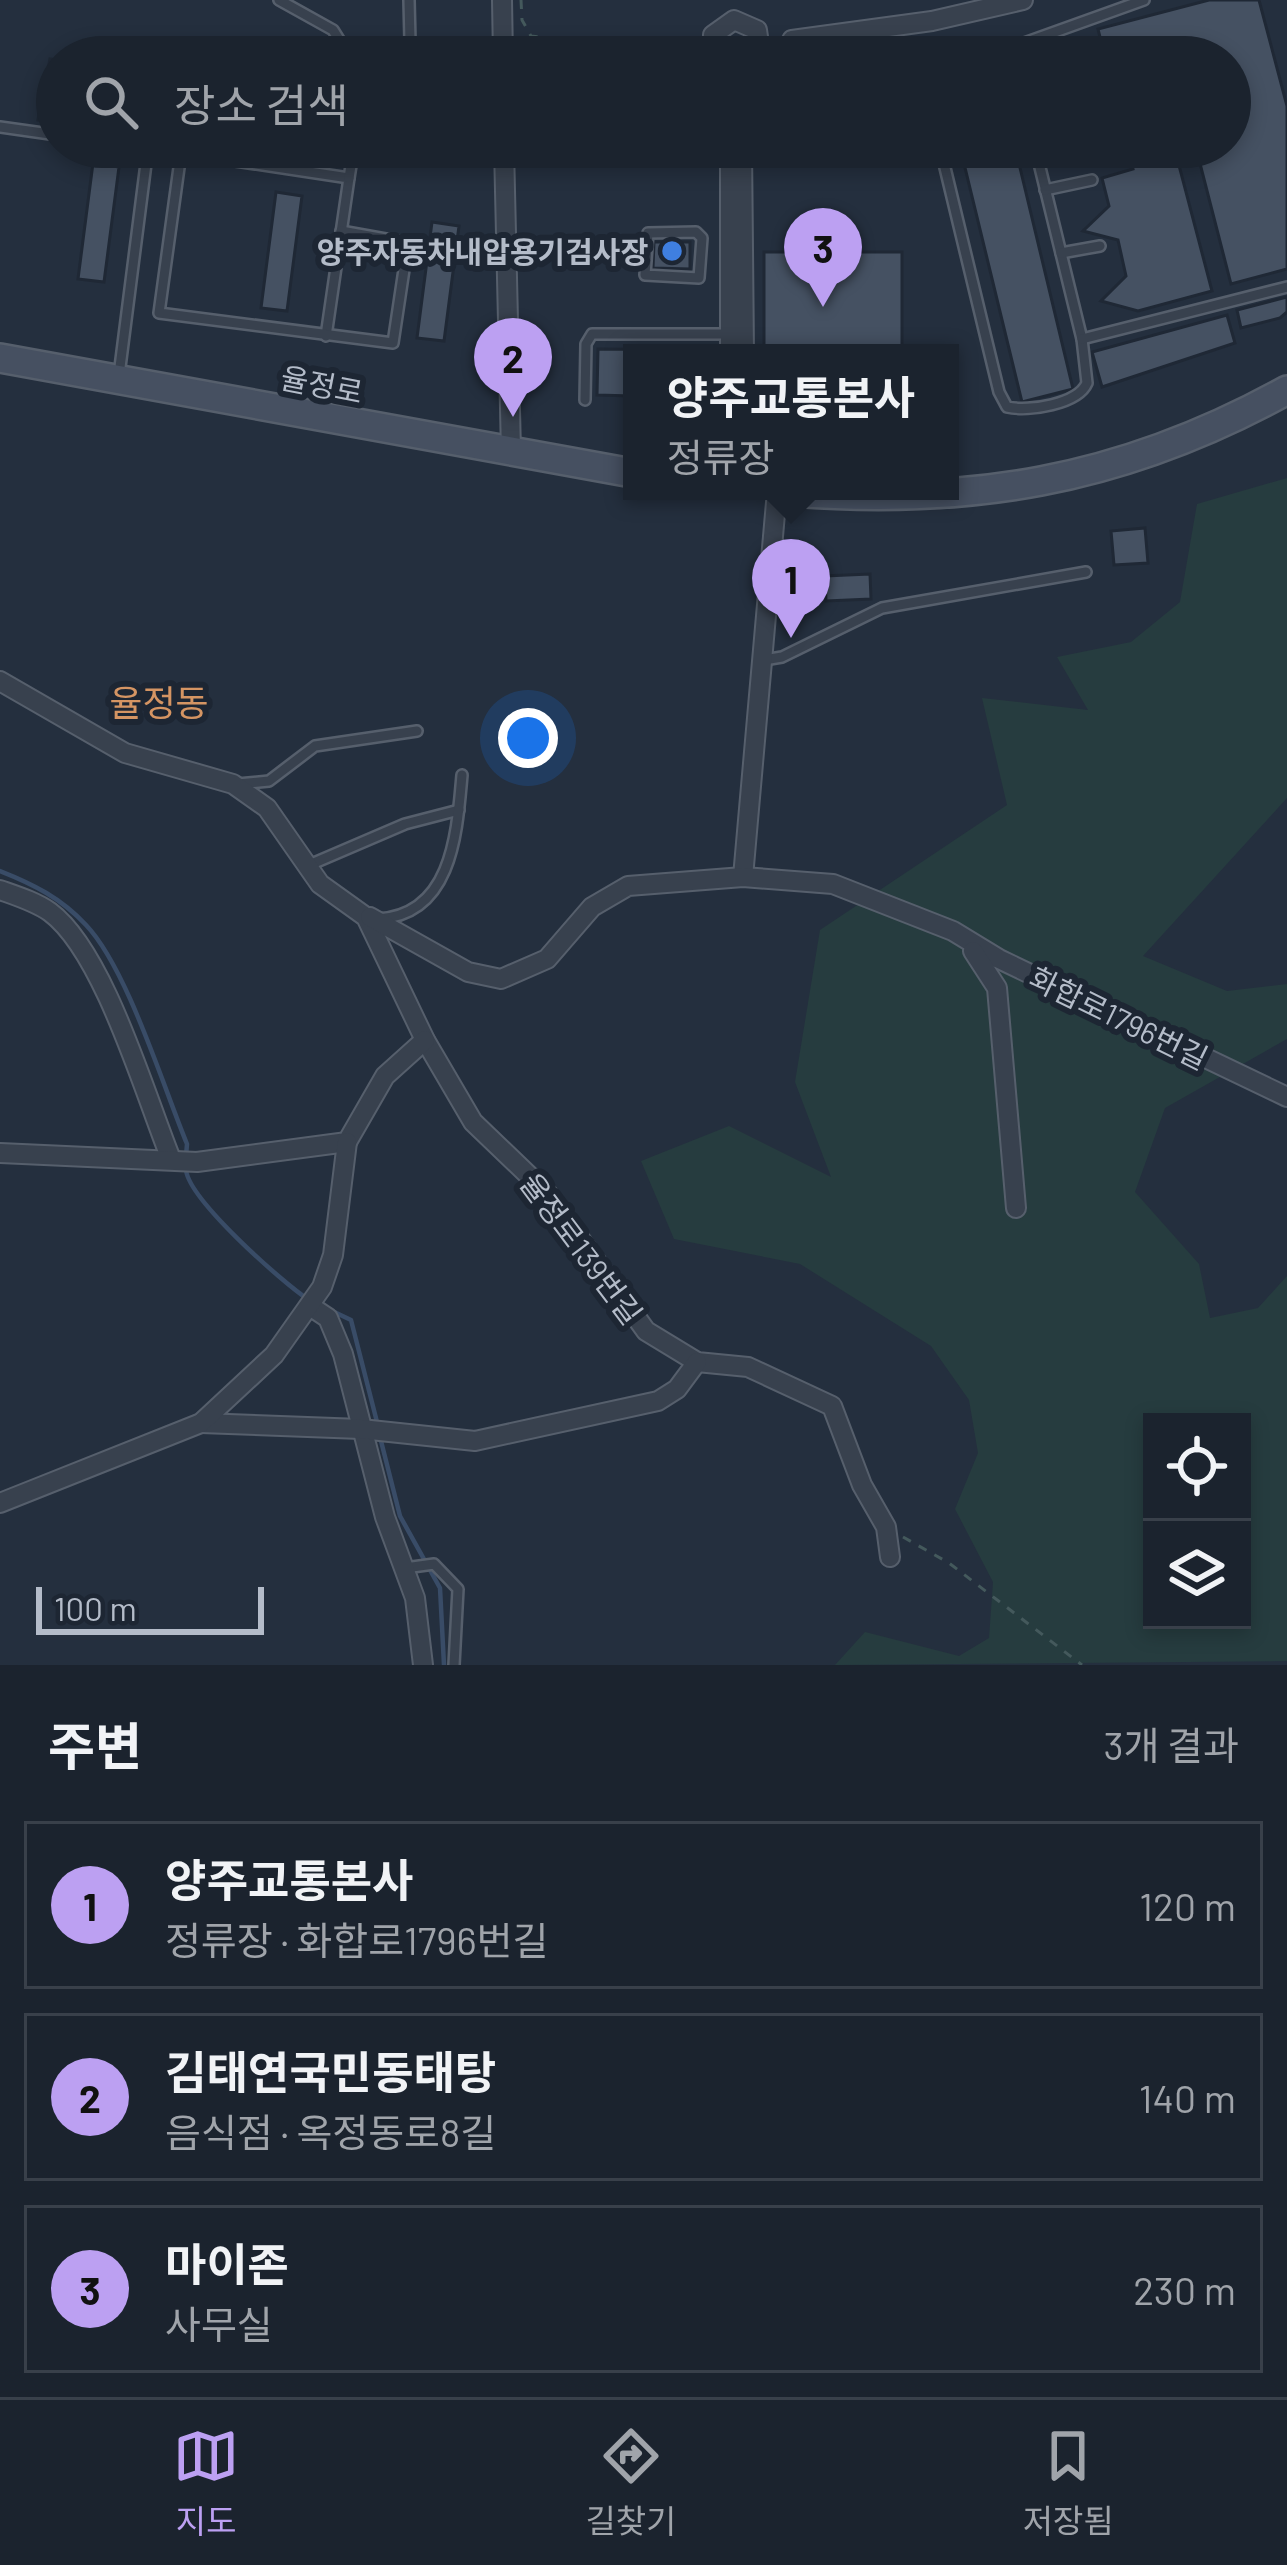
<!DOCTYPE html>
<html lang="ko">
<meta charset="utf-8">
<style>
:root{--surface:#1b232e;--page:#282f3a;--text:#f1f3f6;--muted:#a0a4aa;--line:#39404a;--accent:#bca0f2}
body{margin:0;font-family:Barlow,"Noto Sans KR",sans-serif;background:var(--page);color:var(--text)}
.controls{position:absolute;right:36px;bottom:36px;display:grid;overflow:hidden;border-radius:0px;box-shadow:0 6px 18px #0003}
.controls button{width:108px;height:108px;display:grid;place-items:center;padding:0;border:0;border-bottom:3px solid var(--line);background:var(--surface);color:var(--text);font:60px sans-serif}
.scale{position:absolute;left:36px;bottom:30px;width:228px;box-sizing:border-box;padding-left:12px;border:6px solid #b4bcc9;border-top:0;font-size:33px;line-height:42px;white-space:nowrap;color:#b4bcc9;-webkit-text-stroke:9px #1d2633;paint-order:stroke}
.you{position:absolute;left:528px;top:738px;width:42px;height:42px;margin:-30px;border:9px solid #fff;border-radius:50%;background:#1a73e8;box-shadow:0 0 0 18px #1a73e833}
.badge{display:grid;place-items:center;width:78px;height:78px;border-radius:50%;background:var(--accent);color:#111;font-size:39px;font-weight:700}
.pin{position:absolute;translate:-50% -99px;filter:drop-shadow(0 3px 6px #0008)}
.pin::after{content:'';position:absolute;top:63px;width:42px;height:36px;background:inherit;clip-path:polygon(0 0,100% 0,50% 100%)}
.popup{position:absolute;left:623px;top:344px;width:336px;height:156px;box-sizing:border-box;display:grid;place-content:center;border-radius:0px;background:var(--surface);filter:drop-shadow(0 3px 9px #0005);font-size:39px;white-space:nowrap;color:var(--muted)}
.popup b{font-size:45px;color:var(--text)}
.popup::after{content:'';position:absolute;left:50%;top:100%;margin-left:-24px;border:24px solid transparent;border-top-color:var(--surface)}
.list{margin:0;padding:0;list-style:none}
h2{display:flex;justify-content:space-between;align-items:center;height:156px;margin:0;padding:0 48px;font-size:51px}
h2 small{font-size:39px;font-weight:400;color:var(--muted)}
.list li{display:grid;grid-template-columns:78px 1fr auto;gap:36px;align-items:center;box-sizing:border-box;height:168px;margin:0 24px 24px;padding:0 24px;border:3px solid var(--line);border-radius:0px}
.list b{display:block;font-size:45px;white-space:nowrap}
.list p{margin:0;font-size:39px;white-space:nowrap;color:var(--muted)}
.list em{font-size:39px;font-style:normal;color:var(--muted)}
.icon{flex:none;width:66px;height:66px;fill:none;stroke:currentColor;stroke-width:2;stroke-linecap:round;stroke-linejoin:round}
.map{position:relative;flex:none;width:1287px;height:1665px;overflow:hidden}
.search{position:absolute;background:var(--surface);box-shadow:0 6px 18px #0003;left:36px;right:36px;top:36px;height:132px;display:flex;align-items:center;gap:30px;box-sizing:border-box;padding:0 42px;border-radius:66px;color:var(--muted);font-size:45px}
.sheet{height:732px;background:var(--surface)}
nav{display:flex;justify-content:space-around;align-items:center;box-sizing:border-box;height:168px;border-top:3px solid var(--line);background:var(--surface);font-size:33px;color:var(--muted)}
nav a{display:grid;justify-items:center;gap:6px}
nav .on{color:var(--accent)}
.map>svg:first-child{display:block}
.green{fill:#263c3f;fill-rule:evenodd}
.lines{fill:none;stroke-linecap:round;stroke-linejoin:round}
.stream{stroke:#394c67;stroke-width:4.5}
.building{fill:#455162;stroke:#1f2835;stroke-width:3}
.lane-casing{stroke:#565f6c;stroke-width:14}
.street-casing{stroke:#565f6c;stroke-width:22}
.secondary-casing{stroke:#565f6c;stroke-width:32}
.path{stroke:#44595c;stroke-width:3;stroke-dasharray:9 9;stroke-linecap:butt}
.lane{stroke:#38414e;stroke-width:9}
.street{stroke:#38414e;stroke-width:18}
.secondary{stroke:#465061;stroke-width:27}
.shop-dot{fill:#3f7fe0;stroke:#1d2633;stroke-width:4.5}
.labels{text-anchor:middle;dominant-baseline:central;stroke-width:12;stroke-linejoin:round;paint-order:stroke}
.poi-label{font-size:30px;font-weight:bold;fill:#b4bcc9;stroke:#1d2633;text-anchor:end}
.street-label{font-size:30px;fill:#b4bcc9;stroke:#1d2633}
.quarter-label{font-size:36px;fill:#d59563;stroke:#1d2633}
</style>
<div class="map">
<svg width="1287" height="1665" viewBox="0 0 1287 1665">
<rect width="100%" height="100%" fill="#242f3e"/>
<path class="green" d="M1287 478V798L1143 956 1227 991 1287 984V1039L1165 1108 1135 1192 1199 1264 1210 1318 1258 1308 1287 1276V1661L835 1665 865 1632 959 1656 989 1638 993 1582 955 1509 978 1453 969 1400 931 1346 800 1264 674 1239 641 1161 729 1126 831 1177 795 1082 820 930 1007 805 982 698 1088 710 1057 657 1131 642 1180 602 1197 504ZM1152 1422H1242V1620H1152Z"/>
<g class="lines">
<g class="stream">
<path d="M0 871C33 884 61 898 86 925 127 968 163 1086 187 1144L186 1156"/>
<path d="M186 1167C183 1195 283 1283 309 1300"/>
<polyline points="330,1310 351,1320 378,1426"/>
<polyline points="380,1437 400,1516 440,1588 444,1665"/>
</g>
</g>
<g class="building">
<polygon points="1209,0 1259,0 1287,106 1287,269 1231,284 1196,148 1176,154 1212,291 1138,311 1101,301 1126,276 1118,240 1083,231 1109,206 1102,178 1133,169 1127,147 1230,147 1230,57 1105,57 1098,29"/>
<polygon points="1081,38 1086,57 1036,57 1035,50"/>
<polygon points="50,59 57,60 57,123 38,120"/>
<polygon points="960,147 1015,147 1073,389 1022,402"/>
<polygon points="93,163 119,167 104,282 78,279"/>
<polygon points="276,192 302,196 287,311 261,308"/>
<polygon points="432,222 459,226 444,341 417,338"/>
<polygon points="654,242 690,242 690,269 653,268"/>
<rect x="764" y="252" width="138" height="101"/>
<polygon points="1287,297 1287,312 1280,318 1241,328 1237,310"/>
<polygon points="1227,315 1235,343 1102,387 1092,352"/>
<polygon points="598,349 696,350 696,353 632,353 632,396 597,395"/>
<polygon points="1145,528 1148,563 1114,565 1111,531"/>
<polygon points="870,574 871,599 826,601 825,576"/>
</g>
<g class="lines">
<g class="lane-casing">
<g id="lane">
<polyline points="279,0 333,30 350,57"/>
<polyline points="409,0 410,41 431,57"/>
<polyline points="968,57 1010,48 1144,0"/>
<polyline points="0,127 57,135"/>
<polyline points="142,147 349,178 326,336"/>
<path d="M940 147 999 392 1007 407C1029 412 1078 404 1087 383L1082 339 1035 147"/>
<polyline points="181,153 159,313 393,343 408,243 341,231"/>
<polyline points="349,178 354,147"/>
<polyline points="1045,190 1092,180"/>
<polygon points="696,232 702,238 699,278 645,275 648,233"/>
<polyline points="1061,253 1100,246"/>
<polyline points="1082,339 1287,287"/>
<polyline points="119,375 148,148"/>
<polyline points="585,400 586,344 592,334 728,334"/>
<polyline points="764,660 782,657 882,608 1086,572"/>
<polyline points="238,784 269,781 315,746 417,731"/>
<polyline points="307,866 405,824 459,810"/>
<path d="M378 919C453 915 457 831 462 775"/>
<polyline points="405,1568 434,1564 458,1589 454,1665"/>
</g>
</g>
<g class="street-casing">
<g id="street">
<polyline points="502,0 503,57"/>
<polyline points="792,40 932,21 1023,0"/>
<polyline points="592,57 682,51 702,57"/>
<polyline points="712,57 713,35 734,20 757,30 761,57"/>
<polyline points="504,147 511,452"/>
<polyline points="742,147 744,353"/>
<polyline points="730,158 730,353"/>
<polyline points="0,681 125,753 233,784 267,808 320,884 366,917 425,1040 473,1122 547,1193 646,1331 697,1362 748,1367 832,1406 862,1485 886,1527 890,1557"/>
<polyline points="743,877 777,491"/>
<path d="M0 890C17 896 36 902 50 912 104 952 145 1095 171 1159"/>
<polyline points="370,917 468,972 501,979 547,959 592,907 628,886 743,877 833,884 953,931 999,959 1287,1097"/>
<polyline points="973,951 997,988 1016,1208"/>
<polyline points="0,1153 197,1162 347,1142 385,1076 425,1040"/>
<polyline points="310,1306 328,1318 343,1354 385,1517 415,1598 423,1665"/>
<polyline points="201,1423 361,1429 475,1441 658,1401 677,1389 697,1362"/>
<polyline points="0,1503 201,1423 274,1355 322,1287 333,1255 347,1142"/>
</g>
</g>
<g class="secondary-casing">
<g id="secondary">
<polyline points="0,358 632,473"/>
<path d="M779 491C966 507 1121 482 1287 390"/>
</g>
</g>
<g class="path">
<polyline points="521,0 522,20 531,36 584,41"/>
<polyline points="903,1537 949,1563 1082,1665"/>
</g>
<use href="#lane" class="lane"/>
<use href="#street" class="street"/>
<use href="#secondary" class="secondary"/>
</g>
<circle class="shop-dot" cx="672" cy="251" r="12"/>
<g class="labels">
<g class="poi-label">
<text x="648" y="251">양주자동차내압용기검사장</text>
</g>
<g class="street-label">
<text transform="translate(322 384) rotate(11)">율정로</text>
<text transform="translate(1119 1017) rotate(26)">화합로1796번길</text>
<text transform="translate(582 1248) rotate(53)">율정로139번길</text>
</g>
<g class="quarter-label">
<text x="159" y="701">율정동</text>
</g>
</g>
</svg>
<div class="controls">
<button><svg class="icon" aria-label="locate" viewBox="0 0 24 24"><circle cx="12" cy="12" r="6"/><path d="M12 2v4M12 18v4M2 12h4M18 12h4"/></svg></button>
<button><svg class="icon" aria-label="layers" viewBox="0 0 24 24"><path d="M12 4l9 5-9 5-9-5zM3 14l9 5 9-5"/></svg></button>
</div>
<div class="scale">100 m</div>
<div class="you"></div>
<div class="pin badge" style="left:791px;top:638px">1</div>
<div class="popup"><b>양주교통본사</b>정류장</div>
<div class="pin badge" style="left:513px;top:417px">2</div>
<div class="pin badge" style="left:823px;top:307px">3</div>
<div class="search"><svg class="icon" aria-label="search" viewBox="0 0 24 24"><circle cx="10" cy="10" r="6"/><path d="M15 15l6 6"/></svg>장소 검색</div>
</div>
<section class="sheet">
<h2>주변<small>3개 결과</small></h2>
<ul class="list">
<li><span class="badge">1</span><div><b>양주교통본사</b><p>정류장 · 화합로1796번길</p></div><em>120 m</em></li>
<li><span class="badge">2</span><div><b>김태연국민동태탕</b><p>음식점 · 옥정동로8길</p></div><em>140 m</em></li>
<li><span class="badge">3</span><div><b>마이존</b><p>사무실</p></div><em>230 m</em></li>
</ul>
</section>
<nav>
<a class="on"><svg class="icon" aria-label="map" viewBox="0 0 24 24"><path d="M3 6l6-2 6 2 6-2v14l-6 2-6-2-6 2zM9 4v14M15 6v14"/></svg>지도</a>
<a><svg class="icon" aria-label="directions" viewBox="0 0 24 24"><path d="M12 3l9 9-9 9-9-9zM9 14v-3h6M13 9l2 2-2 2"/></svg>길찾기</a>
<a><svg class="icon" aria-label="saved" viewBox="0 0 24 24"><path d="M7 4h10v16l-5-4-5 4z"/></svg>저장됨</a>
</nav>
